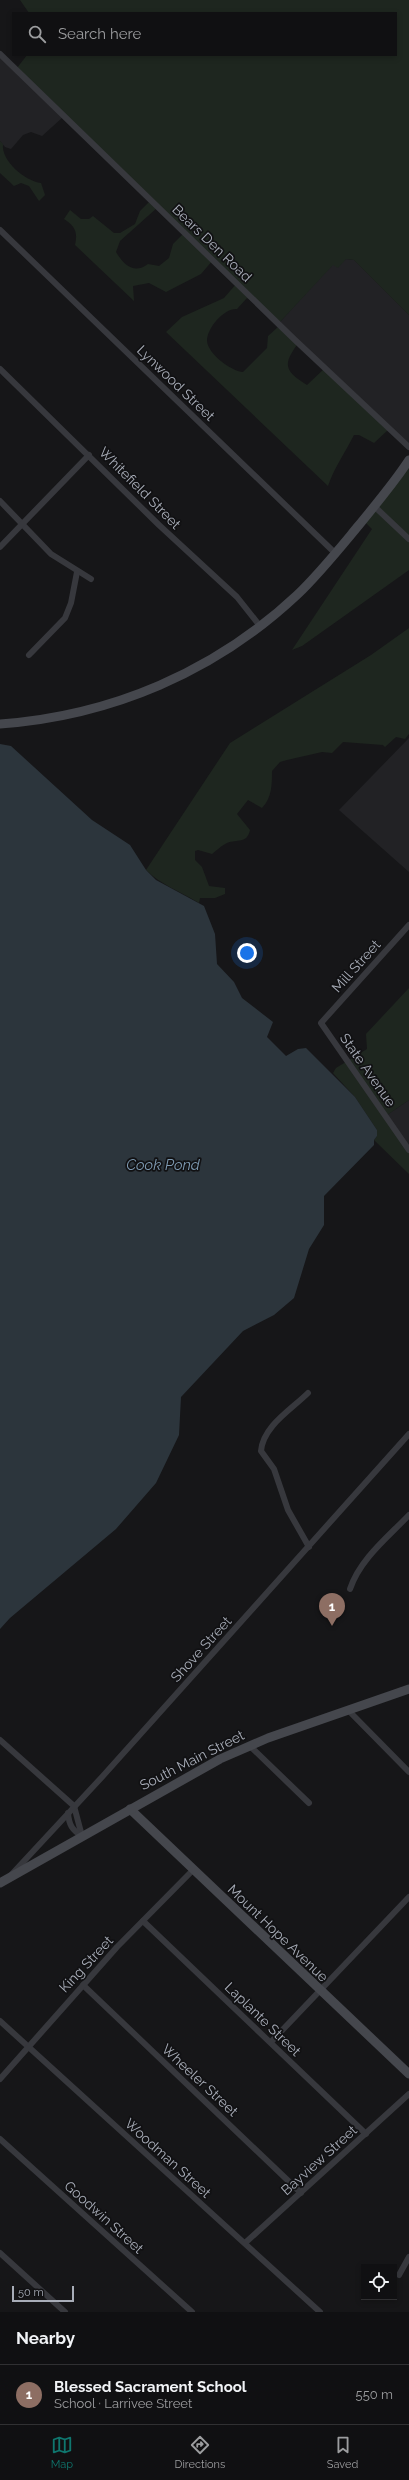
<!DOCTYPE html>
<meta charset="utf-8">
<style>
:root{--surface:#101012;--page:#19191b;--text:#f1f3f6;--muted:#9c9d9f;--line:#303032;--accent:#0f766e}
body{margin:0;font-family:Raleway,sans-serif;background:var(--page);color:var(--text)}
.controls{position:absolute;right:12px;bottom:12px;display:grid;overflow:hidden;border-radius:0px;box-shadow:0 2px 6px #0003}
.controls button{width:36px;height:36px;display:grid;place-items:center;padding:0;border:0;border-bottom:1px solid var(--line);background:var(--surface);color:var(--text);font:20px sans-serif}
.scale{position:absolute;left:12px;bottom:10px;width:62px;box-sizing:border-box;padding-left:4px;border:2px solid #a8adb8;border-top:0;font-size:11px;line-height:14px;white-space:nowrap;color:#a8adb8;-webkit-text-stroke:3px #111113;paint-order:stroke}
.you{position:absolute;left:247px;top:953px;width:14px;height:14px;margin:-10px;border:3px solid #fff;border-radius:50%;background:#1a73e8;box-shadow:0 0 0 6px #1a73e833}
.badge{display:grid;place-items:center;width:26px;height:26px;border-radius:50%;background:var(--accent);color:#fff;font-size:13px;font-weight:700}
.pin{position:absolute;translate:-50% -33px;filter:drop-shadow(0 1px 2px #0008)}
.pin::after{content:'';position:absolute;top:21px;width:14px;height:12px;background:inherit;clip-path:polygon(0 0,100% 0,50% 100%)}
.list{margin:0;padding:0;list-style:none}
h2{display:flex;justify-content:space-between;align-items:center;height:52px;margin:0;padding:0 16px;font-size:17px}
h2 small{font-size:13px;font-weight:400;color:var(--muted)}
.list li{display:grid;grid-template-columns:26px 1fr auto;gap:12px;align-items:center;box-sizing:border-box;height:60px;padding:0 16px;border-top:1px solid var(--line)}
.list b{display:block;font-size:15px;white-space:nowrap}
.list p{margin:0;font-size:13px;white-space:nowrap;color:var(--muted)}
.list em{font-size:13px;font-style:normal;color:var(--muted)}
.icon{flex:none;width:22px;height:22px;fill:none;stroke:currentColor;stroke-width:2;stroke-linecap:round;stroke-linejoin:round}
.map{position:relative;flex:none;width:409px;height:2312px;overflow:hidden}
.search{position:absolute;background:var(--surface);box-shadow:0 2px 6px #0003;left:12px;right:12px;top:12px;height:44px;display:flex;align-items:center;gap:10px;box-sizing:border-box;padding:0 14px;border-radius:0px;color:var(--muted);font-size:15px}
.sheet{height:112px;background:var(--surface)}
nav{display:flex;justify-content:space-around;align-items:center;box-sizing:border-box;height:56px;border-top:1px solid var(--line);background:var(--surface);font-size:11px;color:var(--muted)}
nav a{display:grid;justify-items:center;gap:2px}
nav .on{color:var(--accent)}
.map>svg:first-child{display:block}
.built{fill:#222225}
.green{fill:#1e261f;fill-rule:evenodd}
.water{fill:#2c353c}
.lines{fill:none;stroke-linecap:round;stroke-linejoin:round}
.minor{stroke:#37383d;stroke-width:6}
.secondary{stroke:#45474d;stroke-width:9}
.labels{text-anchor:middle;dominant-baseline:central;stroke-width:3.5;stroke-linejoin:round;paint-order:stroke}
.street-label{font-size:14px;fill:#a8adb8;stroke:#111113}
.water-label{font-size:15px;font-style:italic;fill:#7f9bb3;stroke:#111113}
</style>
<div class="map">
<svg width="409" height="2312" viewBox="0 0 409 2312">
<rect width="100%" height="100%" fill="#161618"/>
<g class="built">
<polygon points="0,52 63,117 42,136 31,132 23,135 11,149 5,147 0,141"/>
<polygon points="346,259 354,260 409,315 409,446 279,323 333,264"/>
<polygon points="409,738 409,872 339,810"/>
<polygon points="409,1100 409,1152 387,1115"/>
</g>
<g class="green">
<path d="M20 0H409V315L354 260 346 259 338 268 333 265 280 322 247 298 237 309C224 308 207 328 207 341 208 354 231 371 243 372L267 348 268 336 278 327 299 342C283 364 283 370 307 385L325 368 388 430 374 443 359 435H354C345 453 334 468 328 486L166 332 182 317 224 298 237 283 213 260 201 274 166 292 149 283 133 286 134 301 75 245C78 232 75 226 64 219L70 210 81 219H89L93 216 114 233H120L135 224 140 211 151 200 17 68 27 55H396V13H29ZM158 207 185 232 173 244 169 258 159 266 148 264C134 275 123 264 116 252L120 241Z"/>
<path d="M0 141 3 144C1 161 25 181 41 183L45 195 39 201 29 186 21 183 14 186 0 173Z"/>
<polygon points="409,456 409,570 302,646 292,650 372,529 363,520"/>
<path d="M409 628V734L405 739 396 737 385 747 383 745 343 742 332 753 322 752 287 760 280 762 272 771C272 784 272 798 262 808L248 800 237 814 250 830C247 844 237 839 227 843 222 845 216 851 212 854L198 850 195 851V860L202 867 209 886 225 888V894L215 898H200L199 903C180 891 161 885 146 870L230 743 371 655Z"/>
<polygon points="409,988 409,1100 387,1115 409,1152 409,1174 374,1140 377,1136 377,1130 355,1097 333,1073 336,1068 367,1049 366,1034"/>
</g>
<polygon class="water" points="0,744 11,746 92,820 130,845 146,870 156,880 204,906 215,934 217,964 234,982 242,998 273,1022 267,1037 286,1056 298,1049 306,1048 355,1097 377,1130 377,1136 374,1140 374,1145 324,1196 324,1225 309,1249 294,1298 274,1315 243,1331 181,1397 179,1435 156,1483 116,1529 10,1618 0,1629"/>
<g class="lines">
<g class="minor">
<polyline points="0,54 295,340 409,447"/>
<polyline points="0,230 335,553"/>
<polyline points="0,369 159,525 237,597 260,626"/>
<polyline points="0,501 51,554 91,579"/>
<polyline points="374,506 409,539"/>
<polyline points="0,547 89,455"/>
<polyline points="29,655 65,618 71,603 77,572"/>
<polyline points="409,925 321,1023 409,1150"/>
<path d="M308 1393C292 1409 263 1426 261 1451L274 1469 288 1510 309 1547"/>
<path d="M350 1589C360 1559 388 1537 409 1515"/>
<polyline points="348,1710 409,1772"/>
<polyline points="0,1740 74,1806 82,1836"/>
<polyline points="250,1746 309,1803"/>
<path d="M68 1813C69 1825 72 1830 82 1836"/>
<polyline points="12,1874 102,1777 409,1434"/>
<polyline points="143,1921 366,2134"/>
<polyline points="83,1985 301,2193"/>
<polyline points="0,2021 320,2312"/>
<polyline points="271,2042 409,1897"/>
<polyline points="0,2079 117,1947 193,1870"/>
<polyline points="0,2139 192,2312"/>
<polyline points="245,2243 409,2094"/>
<polyline points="0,2253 65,2312"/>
<polyline points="399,2275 409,2257"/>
</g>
<g class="secondary">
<path d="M0 724C111 716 215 672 297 595 319 574 339 549 359 525 376 504 394 483 409 460"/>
<polyline points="130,1809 409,2074"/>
<polyline points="0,1883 220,1759 268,1738 409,1689"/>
</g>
</g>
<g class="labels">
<g class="street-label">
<text transform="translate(212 243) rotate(44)">Bears Den Road</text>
<text transform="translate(176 383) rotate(44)">Lynwood Street</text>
<text transform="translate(140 488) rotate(45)">Whitefield Street</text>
<text transform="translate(356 966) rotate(-48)">Mill Street</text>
<text transform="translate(368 1070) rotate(55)">State Avenue</text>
<text transform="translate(201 1649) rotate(-48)">Shove Street</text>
<text transform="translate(192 1760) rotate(-27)">South Main Street</text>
<text transform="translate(278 1933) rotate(44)">Mount Hope Avenue</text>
<text transform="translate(86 1964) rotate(-47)">King Street</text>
<text transform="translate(263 2019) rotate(44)">Laplante Street</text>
<text transform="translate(200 2080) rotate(43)">Wheeler Street</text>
<text transform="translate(168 2158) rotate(42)">Woodman Street</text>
<text transform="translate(319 2160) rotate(-42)">Bayview Street</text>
<text transform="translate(104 2217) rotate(42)">Goodwin Street</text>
</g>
<g class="water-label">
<text x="163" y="1165">Cook Pond</text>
</g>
</g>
</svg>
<div class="controls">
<button><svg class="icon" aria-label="locate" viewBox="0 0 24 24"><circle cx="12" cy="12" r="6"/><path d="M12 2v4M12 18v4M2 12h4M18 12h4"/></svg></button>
</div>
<div class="scale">50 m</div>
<div class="you"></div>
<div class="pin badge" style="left:332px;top:1626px;background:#8d6e63">1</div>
<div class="search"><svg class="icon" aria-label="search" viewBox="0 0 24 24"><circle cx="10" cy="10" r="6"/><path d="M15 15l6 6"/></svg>Search here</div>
</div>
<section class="sheet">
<h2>Nearby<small></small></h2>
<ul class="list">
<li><span class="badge" style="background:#8d6e63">1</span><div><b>Blessed Sacrament School</b><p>School · Larrivee Street</p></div><em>550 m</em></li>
</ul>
</section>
<nav>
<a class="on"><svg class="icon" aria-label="map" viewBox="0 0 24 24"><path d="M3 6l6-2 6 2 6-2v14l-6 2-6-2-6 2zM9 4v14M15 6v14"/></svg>Map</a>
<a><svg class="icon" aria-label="directions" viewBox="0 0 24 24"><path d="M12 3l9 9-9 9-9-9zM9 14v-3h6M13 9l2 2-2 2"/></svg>Directions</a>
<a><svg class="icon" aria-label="saved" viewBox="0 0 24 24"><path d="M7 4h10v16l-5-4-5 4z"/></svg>Saved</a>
</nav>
